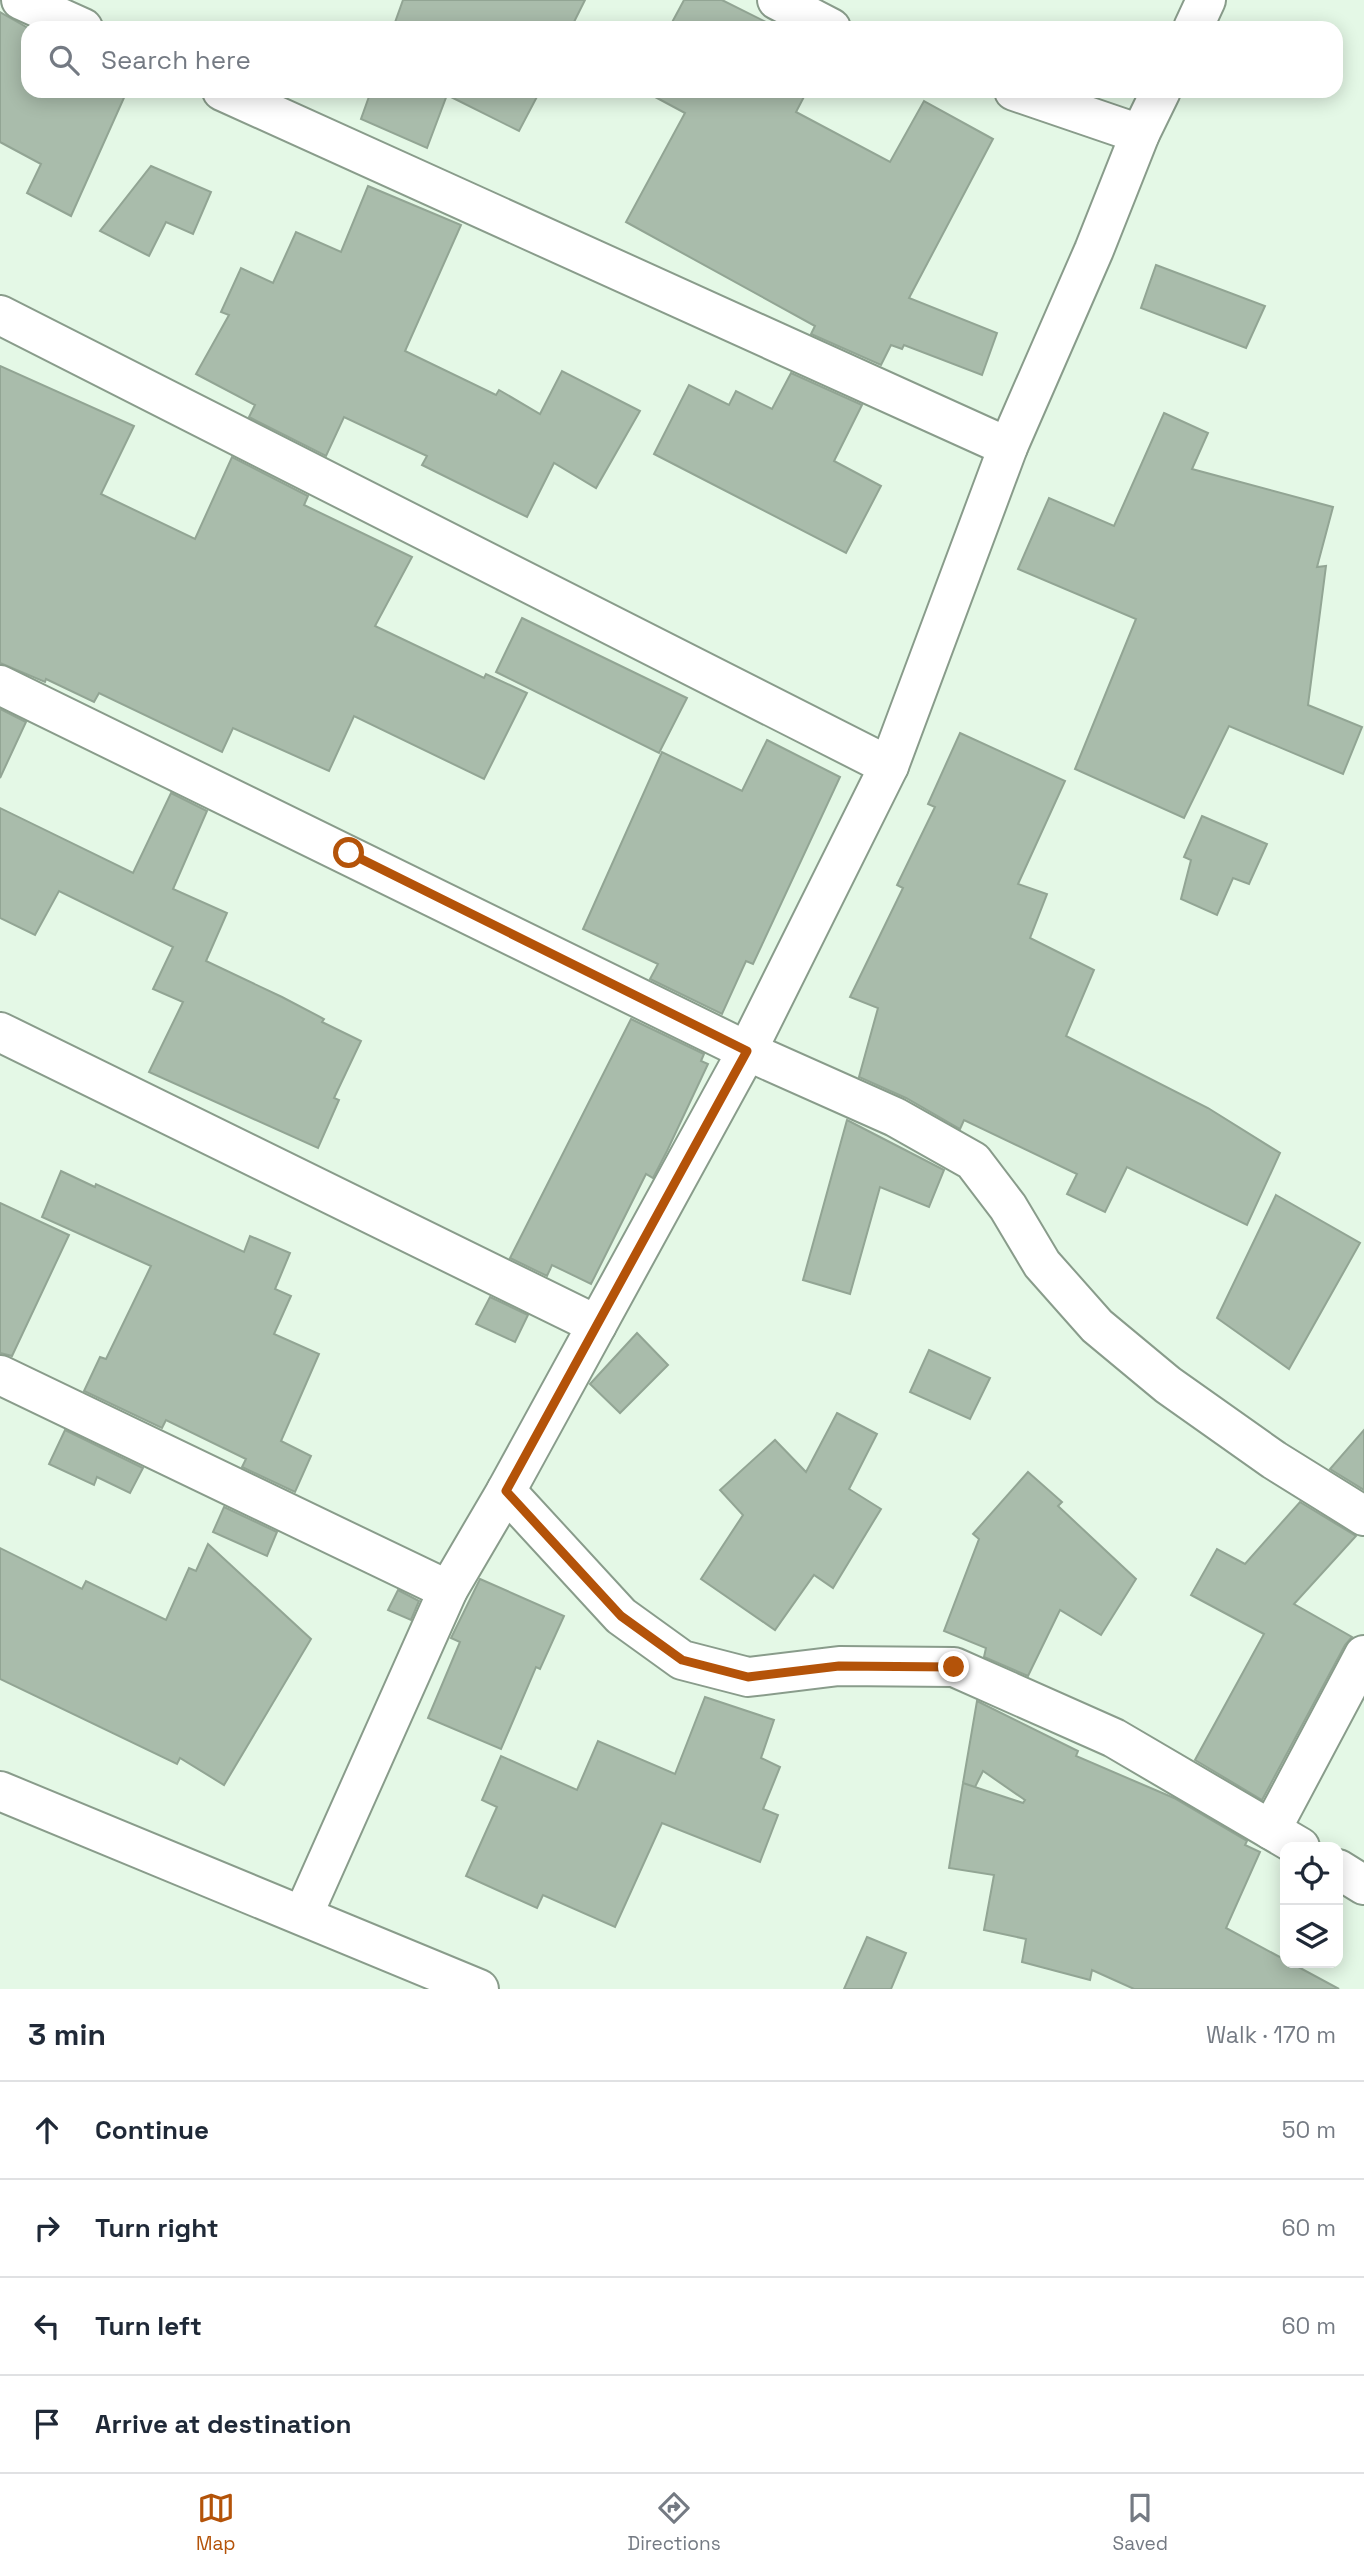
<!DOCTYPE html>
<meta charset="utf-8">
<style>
:root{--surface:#fff;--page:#f2f2f3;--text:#1f2937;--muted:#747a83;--line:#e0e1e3;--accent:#b45309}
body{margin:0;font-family:"Space Grotesk",sans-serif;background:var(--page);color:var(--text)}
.controls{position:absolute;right:21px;bottom:21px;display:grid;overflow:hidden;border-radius:14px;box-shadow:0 4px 18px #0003}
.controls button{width:63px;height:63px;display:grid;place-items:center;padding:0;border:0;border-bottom:2px solid var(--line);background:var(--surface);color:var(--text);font:35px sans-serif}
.stop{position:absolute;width:21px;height:21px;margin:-16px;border:5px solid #b45309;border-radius:50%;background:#fff}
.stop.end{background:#b45309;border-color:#fff;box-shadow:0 2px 7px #0008}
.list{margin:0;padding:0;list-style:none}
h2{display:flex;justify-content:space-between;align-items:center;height:91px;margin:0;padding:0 28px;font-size:30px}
h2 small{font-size:23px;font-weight:400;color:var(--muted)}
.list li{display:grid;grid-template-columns:46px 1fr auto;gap:21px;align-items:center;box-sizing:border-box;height:98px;padding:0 28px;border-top:2px solid var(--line)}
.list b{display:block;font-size:26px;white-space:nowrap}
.list em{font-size:23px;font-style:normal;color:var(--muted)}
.icon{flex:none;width:38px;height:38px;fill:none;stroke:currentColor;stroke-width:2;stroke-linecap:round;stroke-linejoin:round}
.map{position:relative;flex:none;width:1364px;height:1989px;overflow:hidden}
.search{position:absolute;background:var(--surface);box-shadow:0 4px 18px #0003;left:21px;right:21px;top:21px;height:77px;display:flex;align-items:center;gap:18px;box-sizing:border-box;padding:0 24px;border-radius:21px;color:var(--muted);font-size:26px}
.sheet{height:483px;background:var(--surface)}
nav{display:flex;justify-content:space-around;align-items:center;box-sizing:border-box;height:98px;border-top:2px solid var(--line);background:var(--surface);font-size:19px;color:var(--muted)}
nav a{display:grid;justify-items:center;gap:4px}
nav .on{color:var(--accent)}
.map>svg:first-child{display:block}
.building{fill:#a9bcab;stroke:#92a594;stroke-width:2}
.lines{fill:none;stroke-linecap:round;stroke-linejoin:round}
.minor-casing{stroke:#899c8b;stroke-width:42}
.minor{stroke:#fff;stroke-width:38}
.route{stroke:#b45309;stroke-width:9}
</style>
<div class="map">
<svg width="1364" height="1989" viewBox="0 0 1364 1989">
<rect width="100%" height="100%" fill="#e4f8e6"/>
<g class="building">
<polygon points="403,0 585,0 571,28 393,28"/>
<polygon points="684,0 722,0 778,28 669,28"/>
<polygon points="0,12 28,28 28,91 127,91 71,216 27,193 41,164 0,142"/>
<polygon points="371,91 540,91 519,131 447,95 427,148 361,119"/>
<polygon points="644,91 807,91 796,112 890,162 924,101 993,139 909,298 997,333 982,375 904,345 902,349 891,345 881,365 811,334 815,326 626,222 685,113"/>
<polygon points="151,166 211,192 193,234 166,222 149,256 100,231"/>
<polygon points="368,186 461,225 405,351 496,395 499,390 540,414 562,371 640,411 596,488 554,463 527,517 422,465 427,456 344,417 326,456 249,417 255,405 196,374 229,315 221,312 241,268 273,283 296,232 341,252"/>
<polygon points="1156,265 1265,306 1246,348 1141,308"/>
<polygon points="0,366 134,426 101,494 195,539 232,457 308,496 304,505 412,557 375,626 484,678 486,674 527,693 484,779 354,716 329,771 233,728 222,752 99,693 94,702 46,679 45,682 0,663"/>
<polygon points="791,373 862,405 834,461 881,486 846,553 654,454 689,385 729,405 736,391 772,409"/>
<polygon points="1164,413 1208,433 1192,469 1333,507 1317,567 1326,566 1308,705 1362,727 1343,774 1229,726 1184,818 1075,769 1136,619 1018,569 1049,498 1114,526"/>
<polygon points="522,618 687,698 659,753 496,672"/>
<polygon points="0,709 26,722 0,778"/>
<polygon points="960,733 1065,781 1018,884 1047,894 1030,938 1094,970 1066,1036 1208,1108 1280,1153 1247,1225 1127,1167 1105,1212 1067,1194 1077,1174 964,1120 960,1129 906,1098 859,1077 878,1008 850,997 903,888 897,885 935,807 928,804"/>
<polygon points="767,740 840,777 753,964 746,961 722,1014 650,979 658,964 583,929 662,752 742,791"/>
<polygon points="171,793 207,811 173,889 227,913 206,961 282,997 324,1019 322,1022 361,1041 334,1098 339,1100 318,1148 149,1072 183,1002 153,989 173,947 59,891 35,935 0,918 0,808 133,873"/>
<polygon points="1202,816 1267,844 1249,884 1233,878 1217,915 1181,899 1191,860 1184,857"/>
<polygon points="631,1019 704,1054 701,1061 708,1064 667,1151 653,1178 646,1174 591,1284 552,1265 547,1276 510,1258"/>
<polygon points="847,1120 944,1170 929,1207 880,1187 850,1294 803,1280"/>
<polygon points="61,1171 95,1187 96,1184 244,1252 250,1236 290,1253 275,1289 291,1296 274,1334 319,1354 281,1441 311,1456 295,1492 242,1467 246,1459 166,1420 162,1428 84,1391 100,1357 106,1359 151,1266 42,1217"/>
<polygon points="1276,1195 1360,1243 1289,1369 1217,1318"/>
<polygon points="0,1203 69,1235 12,1356 0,1353"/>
<polygon points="490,1297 528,1315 515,1342 476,1324"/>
<polygon points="637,1333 668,1365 620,1413 590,1384"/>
<polygon points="929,1350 990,1378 970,1419 910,1392"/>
<polygon points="837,1413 877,1434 849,1489 881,1509 833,1588 814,1575 775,1630 701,1579 743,1515 720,1490 775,1440 806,1472"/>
<polygon points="65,1430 143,1468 130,1493 97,1477 94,1485 49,1464"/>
<polygon points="1364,1430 1364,1490 1330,1469"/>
<polygon points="1028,1472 1062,1502 1058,1506 1136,1579 1101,1635 1060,1610 1028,1676 984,1657 986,1648 944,1631 979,1539 973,1534"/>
<polygon points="1300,1502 1356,1536 1294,1604 1352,1637 1345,1645 1262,1800 1195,1760 1264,1634 1191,1595 1217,1549 1245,1564"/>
<polygon points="224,1507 277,1532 267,1556 213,1532"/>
<polygon points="208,1544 311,1639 224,1785 180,1758 177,1764 0,1679 0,1548 82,1589 86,1581 166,1620 189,1568 196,1571"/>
<polygon points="480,1579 564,1616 540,1669 536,1667 501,1749 428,1718 460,1642 451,1638"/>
<polygon points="398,1590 419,1601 411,1620 388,1610"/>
<polygon points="705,1697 774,1720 761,1758 780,1767 763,1809 778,1815 760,1862 662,1823 615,1927 543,1895 537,1908 466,1876 497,1807 482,1800 501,1756 577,1790 598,1741 675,1774"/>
<polygon points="977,1701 1078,1751 1076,1756 1174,1798 1247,1841 1245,1845 1260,1852 1226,1928 1339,1989 1134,1989 1092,1970 1090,1980 1022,1962 1026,1939 984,1930 994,1875 949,1868 963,1783 1023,1803 1025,1800 983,1771 975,1787 963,1783"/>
<polygon points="867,1937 906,1953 891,1989 844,1989"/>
</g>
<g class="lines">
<g class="minor-casing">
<g id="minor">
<polyline points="21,0 83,28"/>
<polyline points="777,0 831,28"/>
<polyline points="1193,28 1206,0"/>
<polyline points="222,91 1008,447"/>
<polyline points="1014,91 1140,134"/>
<polyline points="0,315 889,766"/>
<polyline points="0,685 747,1051 895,1117 973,1161 1008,1207 1042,1264 1097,1326 1168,1385 1274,1460 1364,1516"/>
<polyline points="0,1032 597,1325"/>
<polyline points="0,1375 448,1590"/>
<polyline points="506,1491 621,1616 682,1660 748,1677 839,1666 954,1667 1114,1738 1300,1847"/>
<polyline points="0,1791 479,1989"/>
<polyline points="1271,1830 1364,1655"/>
<polyline points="1338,1869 1364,1885"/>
<polyline points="303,1915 448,1590 506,1491 747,1051 889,766 1008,447 1094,250 1140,134 1161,91"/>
</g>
</g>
<use href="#minor" class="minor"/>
</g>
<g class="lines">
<polyline class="route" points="349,853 747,1051 506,1491 621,1616 682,1660 748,1677 839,1666 954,1667"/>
</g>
</svg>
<div class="controls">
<button><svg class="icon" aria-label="locate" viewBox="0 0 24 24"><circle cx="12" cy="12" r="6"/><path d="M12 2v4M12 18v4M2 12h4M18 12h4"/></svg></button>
<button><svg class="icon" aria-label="layers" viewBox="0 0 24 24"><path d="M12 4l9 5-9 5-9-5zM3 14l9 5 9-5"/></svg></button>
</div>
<div class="stop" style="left:349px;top:853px"></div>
<div class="stop end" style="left:954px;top:1667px"></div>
<div class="search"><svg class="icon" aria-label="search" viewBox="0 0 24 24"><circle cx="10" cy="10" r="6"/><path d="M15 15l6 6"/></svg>Search here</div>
</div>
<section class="sheet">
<h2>3 min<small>Walk · 170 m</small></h2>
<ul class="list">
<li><svg class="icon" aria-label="ahead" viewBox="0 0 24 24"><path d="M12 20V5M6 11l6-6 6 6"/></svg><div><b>Continue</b></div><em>50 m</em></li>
<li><svg class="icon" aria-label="right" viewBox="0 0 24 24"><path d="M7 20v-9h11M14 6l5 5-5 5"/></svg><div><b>Turn right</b></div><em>60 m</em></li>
<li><svg class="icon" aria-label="left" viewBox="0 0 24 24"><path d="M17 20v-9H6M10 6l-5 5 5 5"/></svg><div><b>Turn left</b></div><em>60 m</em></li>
<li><svg class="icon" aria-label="arrive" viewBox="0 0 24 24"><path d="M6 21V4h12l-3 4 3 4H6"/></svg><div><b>Arrive at destination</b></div></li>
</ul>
</section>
<nav>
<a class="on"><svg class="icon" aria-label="map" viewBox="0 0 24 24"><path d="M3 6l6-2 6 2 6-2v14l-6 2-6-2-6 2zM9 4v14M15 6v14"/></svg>Map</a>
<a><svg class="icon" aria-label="directions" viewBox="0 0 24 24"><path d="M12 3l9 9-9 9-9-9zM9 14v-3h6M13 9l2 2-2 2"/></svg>Directions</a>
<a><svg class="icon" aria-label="saved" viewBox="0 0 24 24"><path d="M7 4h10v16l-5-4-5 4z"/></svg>Saved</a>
</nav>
